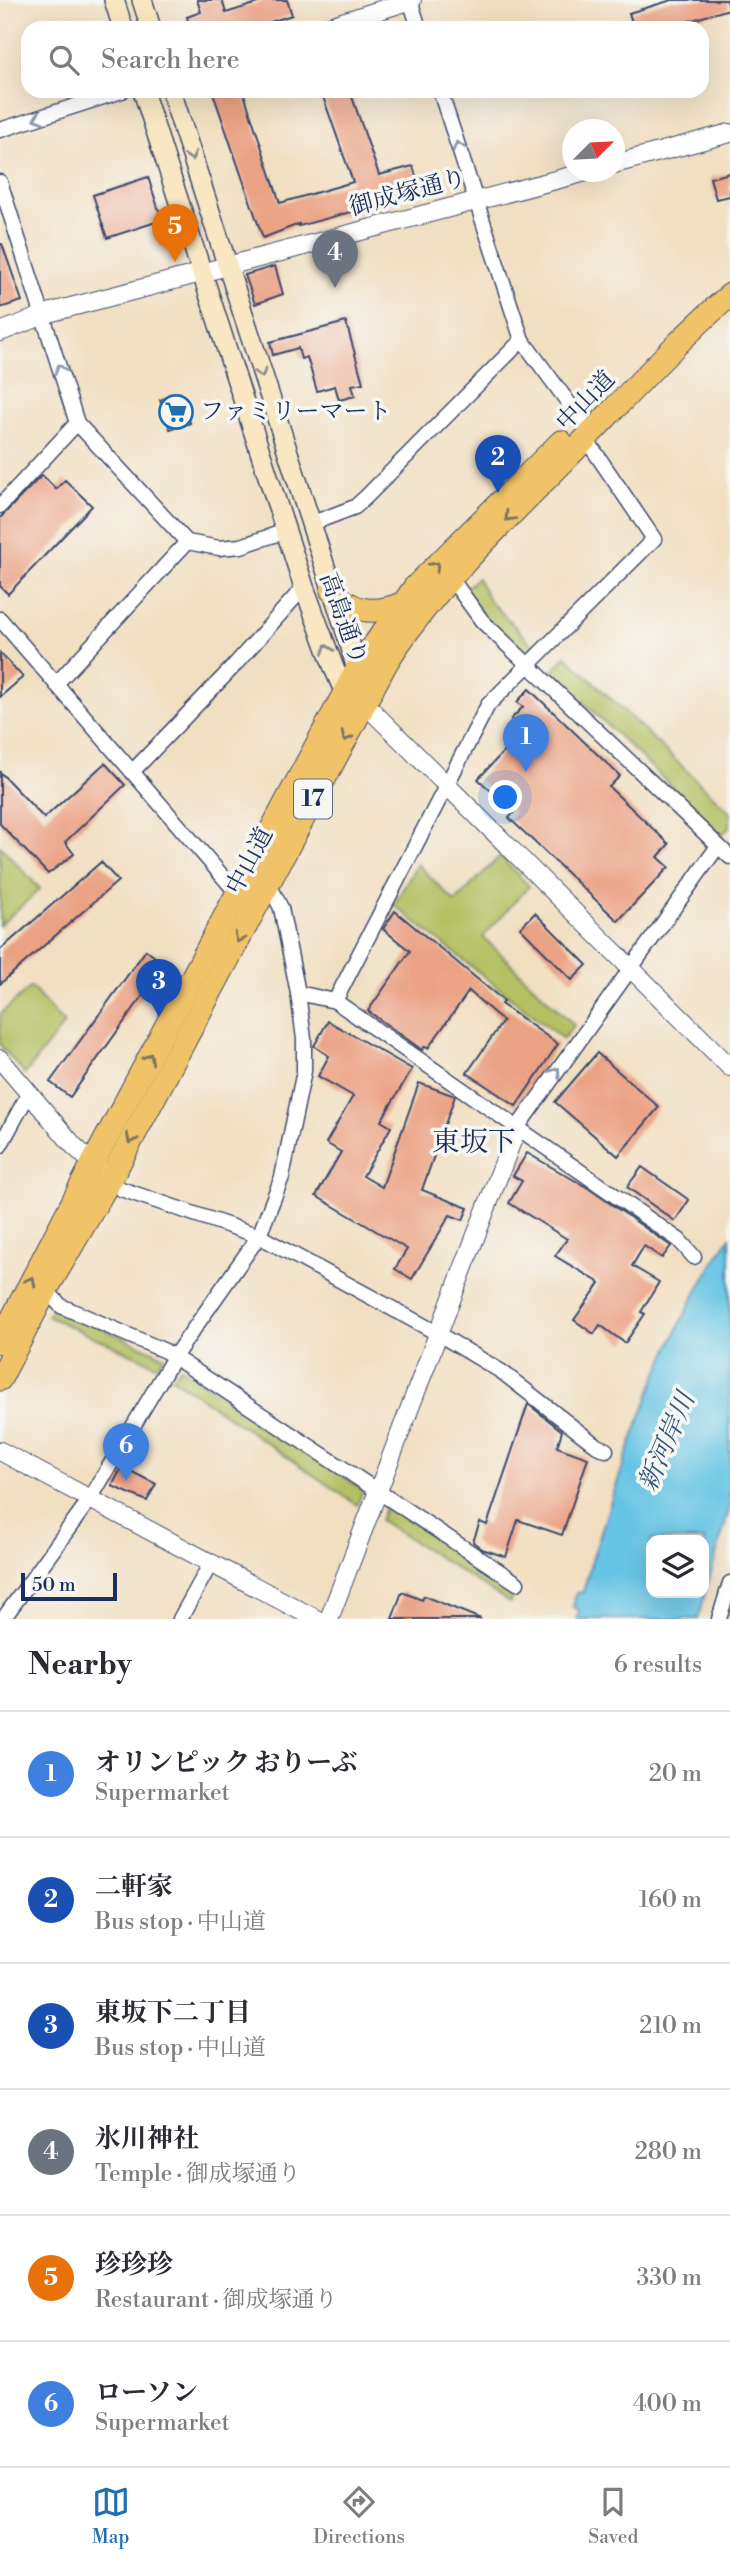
<!DOCTYPE html>
<meta charset="utf-8">
<style>
:root{--surface:#fff;--page:#f2f2f3;--text:#2b2b33;--muted:#7c7c81;--line:#e1e1e2;--accent:#1f6fb2}
body{margin:0;font-family:"Libre Bodoni","Noto Serif JP",serif;background:var(--page);color:var(--text)}
.controls{position:absolute;right:21px;bottom:21px;display:grid;overflow:hidden;border-radius:14px;box-shadow:0 7px 28px #0002}
.controls button{width:63px;height:63px;display:grid;place-items:center;padding:0;border:0;border-bottom:2px solid var(--line);background:var(--surface);color:var(--text);font:35px sans-serif}
.compass{position:absolute;left:562px;top:119px;width:63px;height:63px;border-radius:50%;background:var(--surface);box-shadow:0 7px 28px #0002;rotate:66deg}
.scale{position:absolute;left:21px;bottom:18px;width:96px;box-sizing:border-box;padding-left:7px;border:4px solid #1b2f5e;border-top:0;font-size:19px;line-height:24px;white-space:nowrap;color:#1b2f5e;-webkit-text-stroke:5px #f6f6f2;paint-order:stroke}
.you{position:absolute;left:506px;top:798px;width:24px;height:24px;margin:-18px;border:5px solid #fff;border-radius:50%;background:#1a73e8;box-shadow:0 0 0 10px #1a73e833}
.badge{display:grid;place-items:center;width:46px;height:46px;border-radius:50%;background:var(--accent);color:#fff;font-size:23px;font-weight:700}
.pin{position:absolute;translate:-50% -58px;filter:drop-shadow(0 2px 4px #0008)}
.pin::after{content:'';position:absolute;top:37px;width:24px;height:21px;background:inherit;clip-path:polygon(0 0,100% 0,50% 100%)}
.list{margin:0;padding:0;list-style:none}
h2{display:flex;justify-content:space-between;align-items:center;height:91px;margin:0;padding:0 28px;font-size:30px}
h2 small{font-size:23px;font-weight:400;color:var(--muted)}
.list li{display:grid;grid-template-columns:46px 1fr auto;gap:21px;align-items:center;box-sizing:border-box;height:126px;padding:0 28px;border-top:2px solid var(--line)}
.list b{display:block;font-size:26px;white-space:nowrap}
.list p{margin:0;font-size:23px;white-space:nowrap;color:var(--muted)}
.list em{font-size:23px;font-style:normal;color:var(--muted)}
.icon{flex:none;width:38px;height:38px;fill:none;stroke:currentColor;stroke-width:2;stroke-linecap:round;stroke-linejoin:round}
.map{position:relative;flex:none;width:730px;height:1619px;overflow:hidden}
.search{position:absolute;background:var(--surface);box-shadow:0 7px 28px #0002;left:21px;right:21px;top:21px;height:77px;display:flex;align-items:center;gap:18px;box-sizing:border-box;padding:0 24px;border-radius:21px;color:var(--muted);font-size:26px}
.sheet{height:847px;background:var(--surface)}
nav{display:flex;justify-content:space-around;align-items:center;box-sizing:border-box;height:98px;border-top:2px solid var(--line);background:var(--surface);font-size:19px;color:var(--muted)}
nav a{display:grid;justify-items:center;gap:4px}
nav .on{color:var(--accent)}
.map>svg:first-child{display:block}
.green{fill:#b4c062;stroke:#687860;stroke-width:2}
.water{fill:#66c5e4;stroke:#407aa1;stroke-width:2;fill-rule:evenodd}
.building{fill:#eba183}
.lines{fill:none;stroke-linecap:round;stroke-linejoin:round}
.minor-casing{stroke:#3b496d;stroke-width:17}
.tertiary-casing{stroke:#3b496d;stroke-width:20}
.secondary-casing{stroke:#3b496d;stroke-width:22}
.trunk-casing{stroke:#3b496d;stroke-width:25}
.minor{stroke:#fff;stroke-width:14}
.tertiary{stroke:#fff;stroke-width:18}
.secondary{stroke:#f9e7c3;stroke-width:19}
.trunk{stroke:#f0c369;stroke-width:23}
.oneway{stroke:#8d97ae}
.oneway2{stroke:#8a8b90}
.oneway3{stroke:#7b7263}
.labels{text-anchor:middle;dominant-baseline:central;stroke-width:7;stroke-linejoin:round;paint-order:stroke}
.shield{fill:#f6f6f2;stroke:#5d6b8a;stroke-width:2}
.shield-label{font-size:23px;font-weight:bold;fill:#1b2f5e}
.street-label{font-size:24px;fill:#1b2f5e;stroke:#f6f6f2}
.poi-label{font-size:24px;fill:#1b2f5e;stroke:#f6f6f2;text-anchor:start}
.water-label{font-size:26px;font-style:italic;fill:#2e5480;stroke:#f6f6f2}
.quarter-label{font-size:28px;fill:#1b2f5e;stroke:#f6f6f2}
</style>
<div class="map">
<svg width="730" height="1619" viewBox="0 0 730 1619">
<rect width="100%" height="100%" fill="#f6f6f2"/>
<filter id="ink" filterUnits="userSpaceOnUse"><feTurbulence type="fractalNoise" baseFrequency=".0143" numOctaves="2"/><feDisplacementMap in="SourceGraphic" scale="14" xChannelSelector="R" yChannelSelector="G"/><feConvolveMatrix kernelMatrix="1 2 1 2 8 2 1 2 1" color-interpolation-filters="sRGB"/></filter>
<filter id="wash" filterUnits="userSpaceOnUse"><feTurbulence type="fractalNoise" baseFrequency=".00686" numOctaves="4" result="noise"/><feDisplacementMap in="SourceGraphic" scale="28" xChannelSelector="R" yChannelSelector="G"/><feGaussianBlur stdDeviation="1.57" result="paint"/><feColorMatrix in="noise" values="0 0 0 0 0 0 0 0 0 0 0 0 0 0 0 0 0 1.4 0 .05"/><feComposite in="paint" operator="in"/></filter>
<g filter="url(#wash)">
<rect width="100%" height="100%" fill="#f1dfc1"/>
<g class="green">
<polygon points="477,578 489,600 535,647 524,658 484,617 465,589"/>
<polygon points="566,656 730,812 730,826 722,835 552,672"/>
<polygon points="0,846 40,889 0,925"/>
<polygon points="500,856 529,886 483,937 574,1025 563,1039 394,905 417,864 455,902"/>
<polygon points="31,987 64,1024 25,1074 0,1045 0,1014"/>
<polygon points="53,1306 164,1356 158,1366 47,1316"/>
<polygon points="180,1367 363,1490 357,1505 172,1378"/>
<polygon points="386,1505 514,1588 510,1603 380,1520"/>
</g>
<path class="water" d="M730 1237V1506L698 1619H577L579 1610 573 1607 576 1593 583 1592C594 1550 608 1510 622 1469 650 1388 681 1309 730 1237ZM651 1540H704V1593H651Z"/>
<g id="blocks">
<g class="building">
<polygon points="197,0 222,0 226,13 267,0 287,0 292,15 252,28 190,28 187,17 201,12"/>
<polygon points="672,0 727,0 729,9 666,28 634,28 629,13"/>
<polygon points="220,91 243,91 280,203 353,182 321,91 350,91 379,175 413,166 421,193 299,226 299,224 263,238 213,93"/>
<polygon points="730,173 730,196 716,199 710,178"/>
<polygon points="148,177 162,220 107,238 93,195"/>
<polygon points="0,244 2,244 22,301 0,308"/>
<polygon points="275,266 283,294 255,304 245,275"/>
<polygon points="346,322 363,383 352,385 355,396 339,400 335,386 317,391 307,357 301,359 298,348 273,355 270,342"/>
<polygon points="180,393 190,423 170,429 160,400"/>
<polygon points="42,475 56,489 65,480 92,506 8,594 0,586 0,518"/>
<polygon points="0,653 23,677 0,697"/>
<polygon points="529,689 620,776 609,787 669,844 658,857 669,867 618,921 509,818 514,812 478,779 523,731 511,719 523,707 517,702"/>
<polygon points="105,763 125,785 65,842 74,854 48,874 0,824 0,772 44,818"/>
<polygon points="101,862 118,881 0,984 0,950"/>
<polygon points="395,911 504,1001 501,1004 558,1044 516,1106 467,1073 503,1021 469,991 428,1048 424,1047 422,1050 368,1011 410,951 383,929"/>
<polygon points="535,913 587,965 572,980 520,928"/>
<polygon points="146,950 165,965 70,1097 50,1082"/>
<polygon points="328,1021 412,1069 381,1121 391,1127 363,1176 382,1187 419,1083 455,1096 422,1190 468,1208 463,1220 450,1215 412,1279 395,1269 407,1249 316,1196 341,1152 326,1143 353,1096 318,1076 329,1056 314,1046"/>
<polygon points="597,1053 659,1107 618,1156 555,1102"/>
<polygon points="527,1153 588,1188 671,1246 662,1258 644,1246 632,1266 659,1282 641,1312 645,1314 625,1343 600,1325 594,1334 574,1320 600,1283 555,1256 567,1239 509,1203 522,1181 513,1176"/>
<polygon points="642,1167 689,1200 675,1221 627,1187"/>
<polygon points="528,1404 562,1431 557,1447 588,1458 562,1535 518,1520 506,1557 482,1549 473,1542 480,1522 487,1525"/>
<polygon points="122,1467 156,1484 147,1501 112,1486"/>
<polygon points="402,1592 422,1600 424,1596 481,1619 392,1619"/>
</g>
</g>
</g>
<g filter="url(#ink)">
<use href="#blocks" fill-opacity="0" stroke="#3b496d" stroke-width="2"/>
<g class="lines">
<g class="minor-casing">
<g id="minor">
<polyline points="410,0 419,28"/>
<polyline points="440,91 522,340 582,421"/>
<polyline points="0,130 122,91"/>
<polyline points="0,182 77,423 187,542 219,548 241,546 286,531"/>
<polyline points="0,506 77,423"/>
<polyline points="310,524 355,507 366,497 522,340"/>
<polyline points="450,577 482,621 730,857"/>
<polyline points="0,619 237,893"/>
<polyline points="56,684 187,542"/>
<polyline points="132,772 231,669 304,587"/>
<polyline points="298,993 335,1001 679,1240 694,1257"/>
<polyline points="335,1001 488,705 654,539 586,439"/>
<polyline points="517,1128 718,846"/>
<polyline points="0,1146 29,1093"/>
<polyline points="110,1180 121,1189 259,1236 437,1333 502,1372 597,1446 606,1450"/>
<polyline points="46,1290 61,1306 165,1351 517,1583"/>
<polyline points="3,1619 90,1499 174,1357 259,1236 282,1177 304,1071 304,1039 298,993 281,908 268,882"/>
<polyline points="180,1619 211,1563"/>
<polyline points="719,1619 730,1583"/>
</g>
</g>
<g class="tertiary-casing">
<g id="tertiary">
<polyline points="323,28 412,0"/>
<polyline points="614,164 730,133"/>
<polyline points="0,332 52,312 586,172"/>
<polyline points="364,703 730,1067"/>
<polyline points="0,1059 74,1146 100,1170"/>
<polyline points="0,1451 316,1619"/>
<polyline points="329,1619 517,1128"/>
</g>
</g>
<g class="secondary-casing">
<g id="secondary">
<polyline points="114,0 123,28"/>
<polyline points="142,0 151,28"/>
<polyline points="143,91 304,587 334,668 344,691 354,697"/>
<polyline points="171,91 350,644 359,678"/>
</g>
</g>
<g class="trunk-casing">
<g id="trunk">
<path d="M332 591C352 612 375 615 401 604"/>
<polyline points="0,1342 93,1163 358,668 415,587 561,442"/>
<path d="M0 1379 46 1290 110 1180 386 663C434 587 499 527 561 464 617 407 670 347 730 295"/>
</g>
</g>
<use href="#minor" class="minor"/>
<use href="#tertiary" class="tertiary"/>
<use href="#secondary" class="secondary"/>
<use href="#trunk" class="trunk"/>
</g>
<defs><path id="oneway-chevron" d="M-2-3.5L2.5 0L-2 3.5" fill="none" stroke-width="1.6" stroke-linecap="round" stroke-linejoin="round" transform="scale(1.75)"/></defs>
<g class="oneway">
<use href="#oneway-chevron" transform="translate(38 118) rotate(162)"/>
<use href="#oneway-chevron" transform="translate(458 146) rotate(-108)"/>
<use href="#oneway-chevron" transform="translate(60 369) rotate(-108)"/>
<use href="#oneway-chevron" transform="translate(556 1072) rotate(-55)"/>
</g>
<g class="oneway2">
<use href="#oneway-chevron" transform="translate(191 156) rotate(73)"/>
<use href="#oneway-chevron" transform="translate(261 373) rotate(72)"/>
<use href="#oneway-chevron" transform="translate(327 649) rotate(-110)"/>
</g>
<g class="oneway3">
<use href="#oneway-chevron" transform="translate(509 517) rotate(134)"/>
<use href="#oneway-chevron" transform="translate(435 566) rotate(-46)"/>
<use href="#oneway-chevron" transform="translate(346 737) rotate(118)"/>
<use href="#oneway-chevron" transform="translate(239 938) rotate(118)"/>
<use href="#oneway-chevron" transform="translate(149 1058) rotate(-62)"/>
<use href="#oneway-chevron" transform="translate(131 1139) rotate(118)"/>
<use href="#oneway-chevron" transform="translate(31 1281) rotate(-63)"/>
</g>
</g>
<defs>
<g id="supermarket-ring" transform="scale(1.75)"><circle r="9.5" fill="#f6f6f2" stroke="#1f6fb2" stroke-width="1.5"/><path d="M-6-5.5h2.5l.6 2H6L4.5 2H-2.5L-4.4-4H-6ZM-1.5 3.2a1.3 1.3 0 1 0 .1 0ZM3 3.2a1.3 1.3 0 1 0 .1 0Z" fill="#1f6fb2"/></g>
</defs>
<g fill-rule="evenodd">
<use href="#supermarket-ring" x="176" y="412"/>
</g>
<g class="labels">
<rect class="shield" x="294" y="779.5" width="38" height="39" rx="5"/>
<g class="shield-label">
<text x="313" y="799">17</text>
</g>
<g class="street-label">
<text transform="translate(408 193) rotate(-15)">御成塚通り</text>
<text transform="translate(586 401) rotate(-46)">中山道</text>
<text transform="translate(343 619) rotate(70)">高島通り</text>
<text transform="translate(250 861) rotate(-62)">中山道</text>
</g>
<g class="poi-label">
<text x="200" y="412">ファミリーマート</text>
</g>
<g class="water-label">
<text transform="translate(667 1442) rotate(-67)">新河岸川</text>
</g>
<g class="quarter-label">
<text x="474" y="1142">東坂下</text>
</g>
</g>
</svg>
<div class="controls">
<button><svg class="icon" aria-label="layers" viewBox="0 0 24 24"><path d="M12 4l9 5-9 5-9-5zM3 14l9 5 9-5"/></svg></button>
</div>
<svg class="compass" viewBox="-18 -18 36 36"><path d="M0-13l5 13h-10z" fill="#e53935"/><path d="M0 13l5-13h-10z" fill="#7c7c81"/></svg>
<div class="scale">50 m</div>
<div class="you"></div>
<div class="pin badge" style="left:526px;top:772px;background:#3f7fe0">1</div>
<div class="pin badge" style="left:498px;top:493px;background:#1a4fb4">2</div>
<div class="pin badge" style="left:159px;top:1017px;background:#1a4fb4">3</div>
<div class="pin badge" style="left:335px;top:288px;background:#6b7280">4</div>
<div class="pin badge" style="left:175px;top:262px;background:#e8710a">5</div>
<div class="pin badge" style="left:126px;top:1481px;background:#3f7fe0">6</div>
<div class="search"><svg class="icon" aria-label="search" viewBox="0 0 24 24"><circle cx="10" cy="10" r="6"/><path d="M15 15l6 6"/></svg>Search here</div>
</div>
<section class="sheet">
<h2>Nearby<small>6 results</small></h2>
<ul class="list">
<li><span class="badge" style="background:#3f7fe0">1</span><div><b>オリンピック おりーぶ</b><p>Supermarket</p></div><em>20 m</em></li>
<li><span class="badge" style="background:#1a4fb4">2</span><div><b>二軒家</b><p>Bus stop · 中山道</p></div><em>160 m</em></li>
<li><span class="badge" style="background:#1a4fb4">3</span><div><b>東坂下二丁目</b><p>Bus stop · 中山道</p></div><em>210 m</em></li>
<li><span class="badge" style="background:#6b7280">4</span><div><b>氷川神社</b><p>Temple · 御成塚通り</p></div><em>280 m</em></li>
<li><span class="badge" style="background:#e8710a">5</span><div><b>珍珍珍</b><p>Restaurant · 御成塚通り</p></div><em>330 m</em></li>
<li><span class="badge" style="background:#3f7fe0">6</span><div><b>ローソン</b><p>Supermarket</p></div><em>400 m</em></li>
</ul>
</section>
<nav>
<a class="on"><svg class="icon" aria-label="map" viewBox="0 0 24 24"><path d="M3 6l6-2 6 2 6-2v14l-6 2-6-2-6 2zM9 4v14M15 6v14"/></svg>Map</a>
<a><svg class="icon" aria-label="directions" viewBox="0 0 24 24"><path d="M12 3l9 9-9 9-9-9zM9 14v-3h6M13 9l2 2-2 2"/></svg>Directions</a>
<a><svg class="icon" aria-label="saved" viewBox="0 0 24 24"><path d="M7 4h10v16l-5-4-5 4z"/></svg>Saved</a>
</nav>
